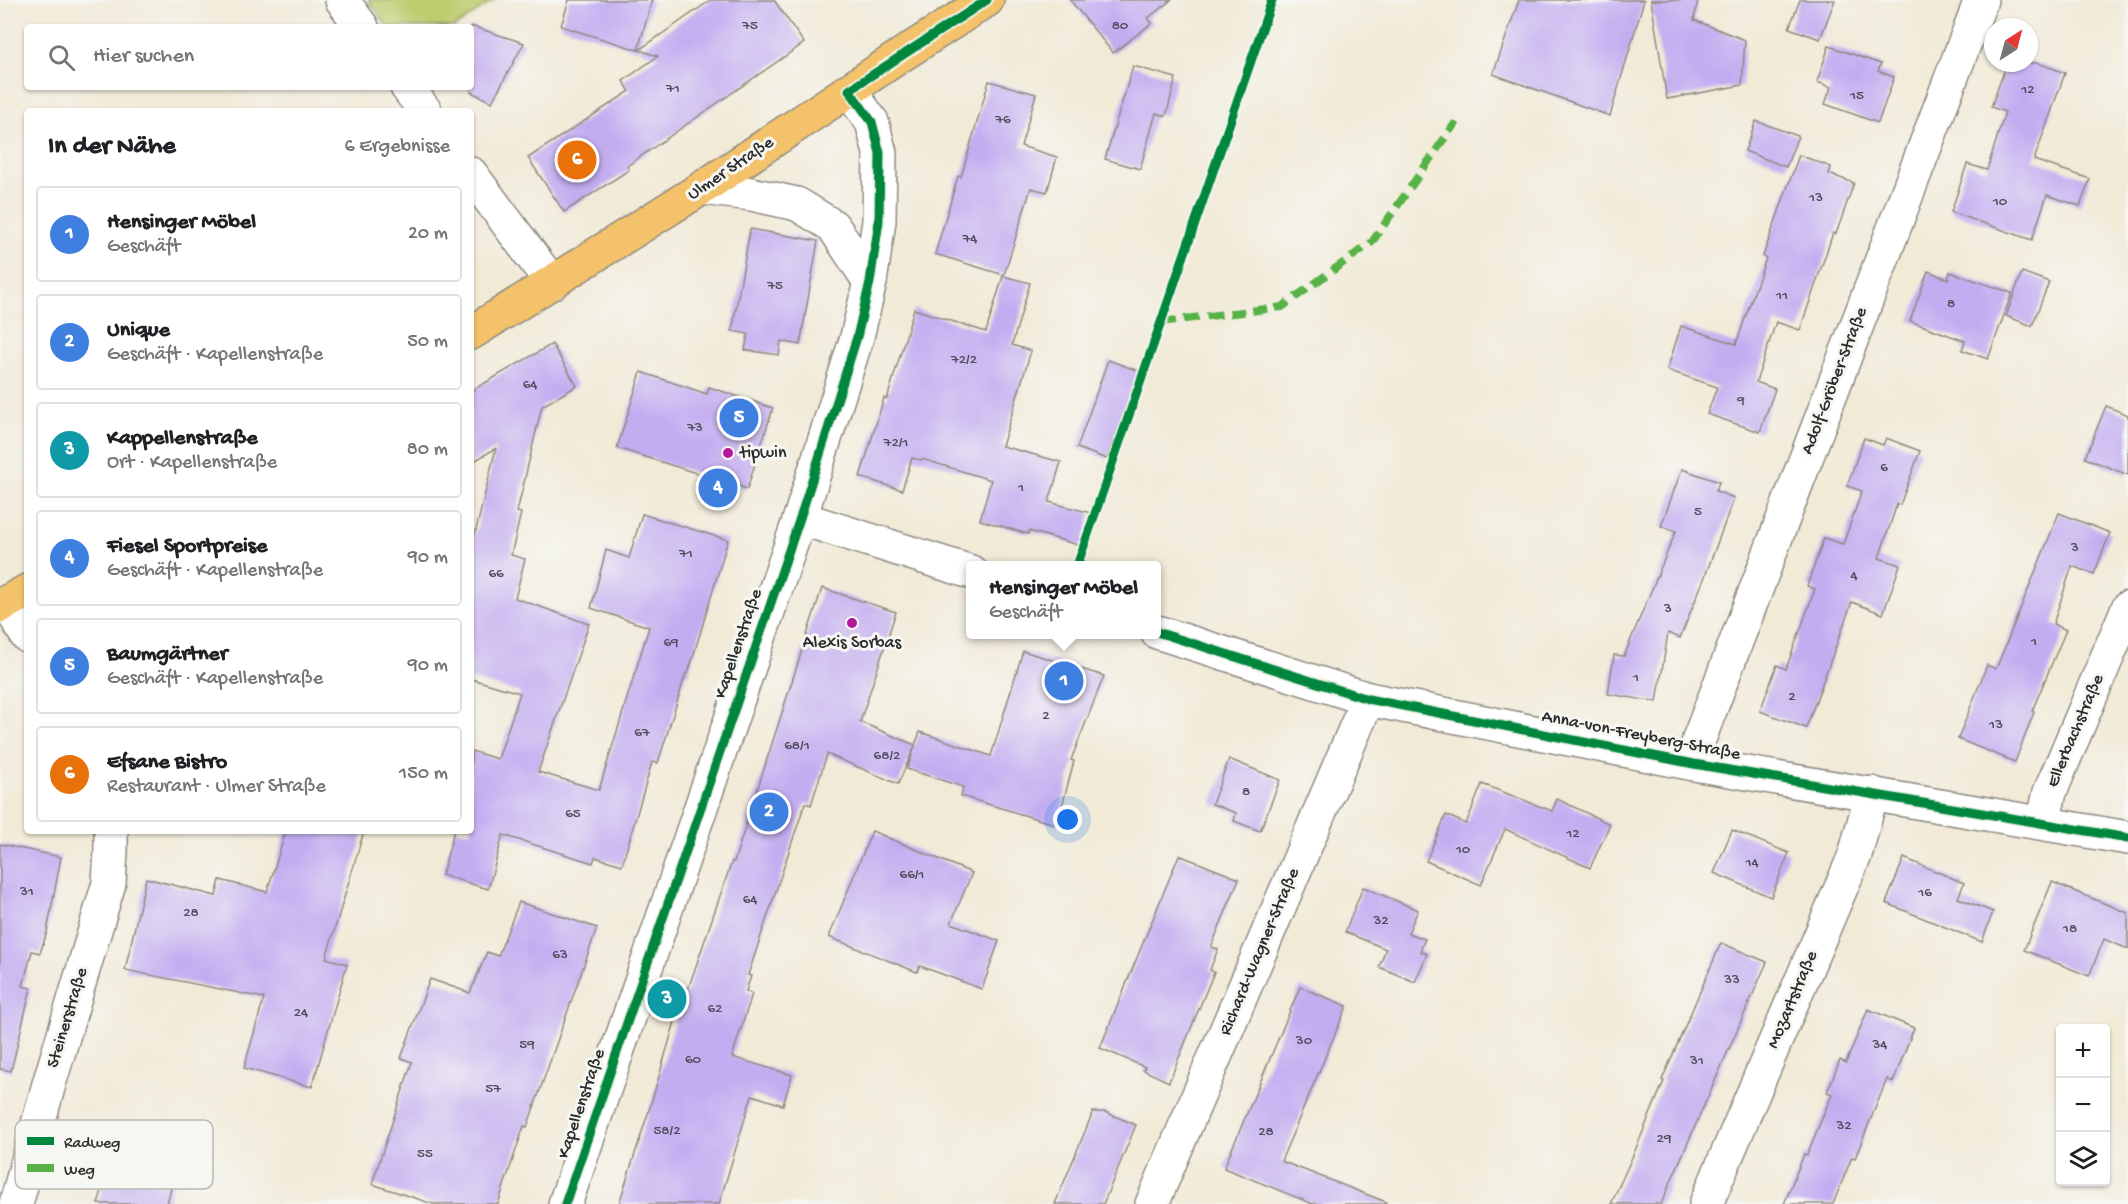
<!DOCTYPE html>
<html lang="de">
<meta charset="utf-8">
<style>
:root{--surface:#fff;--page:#f2f2f2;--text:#202124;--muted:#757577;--line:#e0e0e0;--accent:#b5179e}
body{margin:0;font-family:"Gochi Hand",sans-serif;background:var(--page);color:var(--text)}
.controls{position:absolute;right:18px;bottom:18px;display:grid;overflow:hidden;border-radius:6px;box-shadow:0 2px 4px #0004}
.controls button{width:54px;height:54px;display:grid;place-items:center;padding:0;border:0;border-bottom:2px solid var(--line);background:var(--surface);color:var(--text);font:30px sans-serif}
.compass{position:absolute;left:1984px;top:18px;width:54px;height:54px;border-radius:50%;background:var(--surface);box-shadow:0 2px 4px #0004;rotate:36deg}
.you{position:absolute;left:1068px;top:820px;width:21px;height:21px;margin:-15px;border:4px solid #fff;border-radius:50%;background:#1a73e8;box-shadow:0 0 0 9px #1a73e833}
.badge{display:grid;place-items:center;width:39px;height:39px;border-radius:50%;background:var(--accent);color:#fff;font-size:20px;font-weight:700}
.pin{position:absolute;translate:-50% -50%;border:3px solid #fff;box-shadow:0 2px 6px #0006}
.popup{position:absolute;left:966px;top:561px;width:195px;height:78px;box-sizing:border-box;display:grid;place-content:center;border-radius:6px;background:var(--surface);filter:drop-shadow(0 2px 4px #0005);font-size:20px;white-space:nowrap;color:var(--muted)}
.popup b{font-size:22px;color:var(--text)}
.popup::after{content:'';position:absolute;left:50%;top:100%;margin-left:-12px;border:12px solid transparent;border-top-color:var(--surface)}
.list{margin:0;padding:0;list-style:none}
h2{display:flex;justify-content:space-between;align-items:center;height:78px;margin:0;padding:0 24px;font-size:26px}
h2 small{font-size:20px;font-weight:400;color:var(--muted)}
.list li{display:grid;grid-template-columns:39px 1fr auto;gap:18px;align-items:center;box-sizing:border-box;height:96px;margin:0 12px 12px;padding:0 12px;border:2px solid var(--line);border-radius:6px}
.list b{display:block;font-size:22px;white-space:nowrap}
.list p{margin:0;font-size:20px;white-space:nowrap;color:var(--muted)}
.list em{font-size:20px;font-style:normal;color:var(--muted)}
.icon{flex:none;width:33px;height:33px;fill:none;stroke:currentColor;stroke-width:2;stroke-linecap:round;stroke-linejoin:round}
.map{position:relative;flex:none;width:2128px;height:1204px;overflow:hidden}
.search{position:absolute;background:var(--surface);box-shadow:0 2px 4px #0004;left:24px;top:24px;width:450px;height:66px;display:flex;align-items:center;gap:15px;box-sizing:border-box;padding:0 21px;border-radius:6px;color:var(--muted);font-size:22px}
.panel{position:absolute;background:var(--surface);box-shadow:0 2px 4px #0004;left:24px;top:108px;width:450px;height:726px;border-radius:6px}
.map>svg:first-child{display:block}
.green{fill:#becc6e;stroke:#747c4c;stroke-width:1.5}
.building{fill:#c3adf1}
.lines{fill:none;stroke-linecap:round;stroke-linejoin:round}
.minor-casing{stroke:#8e8a81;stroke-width:36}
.major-casing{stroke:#8e8a81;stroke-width:36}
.minor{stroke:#fff;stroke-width:33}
.major{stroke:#f4c26a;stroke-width:33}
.quiet{stroke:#56b246;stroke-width:8;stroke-dasharray:15 8;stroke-linecap:butt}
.cycleway-casing{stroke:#f6f6f2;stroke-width:13}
.cycleway{stroke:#00873e;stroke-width:9}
.poi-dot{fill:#b5179e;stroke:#f6f6f2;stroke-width:2}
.labels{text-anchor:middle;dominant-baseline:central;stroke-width:6;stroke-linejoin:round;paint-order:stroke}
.number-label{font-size:15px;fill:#514c5c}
.street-label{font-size:18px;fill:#2b2b2b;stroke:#f6f6f2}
.poi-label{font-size:18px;fill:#2b2b2b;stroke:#f6f6f2;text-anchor:start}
.key{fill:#f6f6f2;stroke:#b9b9b6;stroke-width:1.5}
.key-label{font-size:16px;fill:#2b2b2b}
</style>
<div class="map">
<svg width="2128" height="1204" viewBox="0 0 2128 1204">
<rect width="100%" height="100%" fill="#f6f6f2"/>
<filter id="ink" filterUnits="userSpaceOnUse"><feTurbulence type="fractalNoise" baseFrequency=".0167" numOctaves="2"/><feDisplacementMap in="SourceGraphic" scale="12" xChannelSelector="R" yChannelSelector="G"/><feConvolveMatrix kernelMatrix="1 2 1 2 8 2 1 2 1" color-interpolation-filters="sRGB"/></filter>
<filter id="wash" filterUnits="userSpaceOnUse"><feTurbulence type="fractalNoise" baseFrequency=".008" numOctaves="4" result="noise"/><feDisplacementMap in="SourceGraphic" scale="24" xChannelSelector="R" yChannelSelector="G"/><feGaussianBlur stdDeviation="1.35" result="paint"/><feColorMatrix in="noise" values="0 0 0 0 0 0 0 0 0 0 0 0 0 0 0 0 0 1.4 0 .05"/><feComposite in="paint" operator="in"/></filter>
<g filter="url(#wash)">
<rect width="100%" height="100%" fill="#f1ead7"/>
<polygon class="green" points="368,0 494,0 455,27 388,27"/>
<g id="blocks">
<g class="building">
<polygon points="569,0 652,0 638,50 561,26"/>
<polygon points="711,0 774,0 804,43 627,166 629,170 564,212 528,158 630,91 623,81 658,56 639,50"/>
<polygon points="1070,0 1171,0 1148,18 1152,23 1113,53"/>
<polygon points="1519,0 1644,0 1610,116 1493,74"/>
<polygon points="1651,0 1698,0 1694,20 1745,40 1742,85 1667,99"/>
<polygon points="1800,0 1835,0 1820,39 1789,28"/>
<polygon points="471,26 524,43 492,102 471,92"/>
<polygon points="1829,46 1881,64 1878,71 1894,77 1878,123 1825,104 1831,87 1817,82"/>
<polygon points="2007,63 2038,63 2065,73 2034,160 2090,179 2080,206 2047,195 2032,240 1951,212 1967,164 1987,170 2005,112 1991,107"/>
<polygon points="1133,66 1176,78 1166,116 1156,113 1140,169 1105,159"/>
<polygon points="989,81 1036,94 1021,146 1057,157 1047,192 1031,188 1004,275 935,254 958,176 961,177"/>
<polygon points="1756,121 1798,136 1786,167 1745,151"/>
<polygon points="1799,155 1831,167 1829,174 1854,183 1836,234 1833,233 1800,330 1776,322 1756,382 1775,389 1760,432 1707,414 1717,387 1667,370 1681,326 1736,344 1766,258 1763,256"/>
<polygon points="750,229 818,241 800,345 781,341 779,355 745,350 748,334 732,331"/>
<polygon points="1928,271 1948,279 1950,272 2012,293 1988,359 1962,350 1965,341 1910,321"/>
<polygon points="2022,272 2049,282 2032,326 2006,316"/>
<polygon points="1003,276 1030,283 1012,345 1031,351 1002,446 1061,462 1049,502 1091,513 1082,546 1029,531 1028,534 980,520 991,480 922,459 921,460 912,458 902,490 860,477 884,398 887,399 914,309 986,332"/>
<polygon points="552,344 577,386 542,406 517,512 521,513 511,555 525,559 515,598 589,624 538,772 599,790 649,627 591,608 606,550 629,558 642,514 728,540 688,674 686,673 658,763 652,762 622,865 595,857 593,863 503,835 488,889 442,875 454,831 471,831 471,751 498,759 520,693 471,679 471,551 496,448 471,463 471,391"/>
<polygon points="1108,360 1139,371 1107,459 1077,448"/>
<polygon points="641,372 707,394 709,387 773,408 747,489 617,448"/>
<polygon points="2106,406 2128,415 2128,475 2085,458"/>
<polygon points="1864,438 1883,445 1886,438 1920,451 1900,505 1897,504 1879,558 1900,565 1883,614 1852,602 1806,728 1760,711 1777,665 1786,669 1815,589 1807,586 1824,538 1843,544 1862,491 1847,486"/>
<polygon points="1682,469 1719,482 1716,491 1734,498 1704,579 1680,638 1668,633 1657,702 1608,694 1614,655 1624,656 1676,531 1661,526"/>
<polygon points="2059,513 2110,533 2094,574 2072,566 2053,624 2066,630 2032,711 2034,712 2015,762 1958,739 1987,665 1996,669"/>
<polygon points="822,588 896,612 860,722 915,745 920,732 991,756 1023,651 1104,676 1071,760 1074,761 1057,825 961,796 963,787 907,769 915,746 898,784 827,754 811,805 805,803 748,975 751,976 746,991 752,994 732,1057 792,1075 783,1105 752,1095 719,1204 619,1204 650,1107 683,994 686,995 732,861 734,862"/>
<polygon points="1229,759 1280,780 1260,831 1234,821 1236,813 1212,804"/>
<polygon points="1482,784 1552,811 1557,799 1610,824 1590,868 1505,829 1481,885 1426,861 1446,815 1466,824"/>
<polygon points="1732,830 1789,853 1771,897 1714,873"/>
<polygon points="286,831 364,831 326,958 347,964 312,1087 244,1068 264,998 125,970 146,878 216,896 220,880 267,892"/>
<polygon points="872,831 972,873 951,923 999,941 982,989 920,966 917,972 829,937"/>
<polygon points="0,844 61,857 47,932 40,953 32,951 23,986 31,988 11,1071 0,1069"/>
<polygon points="1179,855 1239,879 1211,947 1218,949 1210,970 1214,972 1169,1082 1143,1070 1145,1067 1100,1048"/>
<polygon points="1904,858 1964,883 1958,898 1993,912 1982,942 1886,903"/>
<polygon points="2052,882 2128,913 2128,949 2104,939 2089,976 2024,950"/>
<polygon points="1363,887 1418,910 1408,933 1425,939 1420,951 1427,954 1415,982 1379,967 1386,949 1345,932"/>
<polygon points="519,902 597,928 527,1127 524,1126 498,1204 433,1204 372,1184 412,1062 401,1058 430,979 470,993 487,952 498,956"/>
<polygon points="1721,943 1767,962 1661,1204 1611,1204 1634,1153 1664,1081 1662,1080"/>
<polygon points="1300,987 1347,1006 1281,1161 1386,1202 1385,1204 1313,1204 1224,1168"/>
<polygon points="1868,1009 1914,1028 1893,1082 1887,1079 1855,1158 1852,1157 1833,1204 1784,1204 1804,1154 1807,1155 1832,1094 1827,1092 1840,1060 1846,1063"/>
<polygon points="1093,1112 1105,1112 1136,1125 1103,1204 1055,1204"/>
<polygon points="115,1145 142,1153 145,1146 179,1157 167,1204 98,1204"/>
</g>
</g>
</g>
<g filter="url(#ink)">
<use href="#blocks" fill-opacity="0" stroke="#8e8a81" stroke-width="1.5"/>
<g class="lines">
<g class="minor-casing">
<g id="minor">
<polyline points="342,0 362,27"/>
<polyline points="407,87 425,111"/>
<polyline points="471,174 552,283"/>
<polyline points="702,188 751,194 797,204 833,226 870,282"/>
<polyline points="800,518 971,572"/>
<polyline points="7,602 27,636"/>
<polyline points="1157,632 1368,699 1694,764 2128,838"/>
<polyline points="1694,764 1699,739 1981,0"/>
<polyline points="2043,823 2050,792 2128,608"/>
<polyline points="16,1204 49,1084 109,883 111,851 111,831"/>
<polyline points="565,1204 800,518 857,337 870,282 879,221 880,153 872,122 849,90"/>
<polyline points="1152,1204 1368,699"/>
<polyline points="1706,1204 1855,855 1872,793"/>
</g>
</g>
<g class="major-casing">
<g id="major">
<polyline points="471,333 702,188 903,54 987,0"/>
<polyline points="0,606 27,591"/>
</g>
</g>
<use href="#minor" class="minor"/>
<use href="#major" class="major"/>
<polyline class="quiet" points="1161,322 1282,307 1372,242 1456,122"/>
<g class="cycleway-casing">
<g id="cycleway">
<polyline points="1077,566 1272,0"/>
<polyline points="1157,632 1368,699 1694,764 2128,838"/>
<polyline points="565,1204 800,518 857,337 870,282 879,221 880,153 872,122 849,90 987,0"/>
</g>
</g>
<use href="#cycleway" class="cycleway"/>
</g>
</g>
<g class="poi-dot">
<circle cx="728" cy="453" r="6"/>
<circle cx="852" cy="623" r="6"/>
</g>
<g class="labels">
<g class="number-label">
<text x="750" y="26">75</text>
<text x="1120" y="26">80</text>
<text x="673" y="89">71</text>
<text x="2028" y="90">12</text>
<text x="1857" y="96">15</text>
<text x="1003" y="120">76</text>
<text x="1816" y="198">13</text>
<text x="2000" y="202">10</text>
<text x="970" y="239">74</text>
<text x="775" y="286">75</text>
<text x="1782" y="296">11</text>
<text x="1951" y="304">8</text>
<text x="964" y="360">72/2</text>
<text x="530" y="385">64</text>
<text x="1741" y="401">9</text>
<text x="695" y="428">73</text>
<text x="896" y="443">72/1</text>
<text x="1884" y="468">6</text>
<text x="1021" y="488">1</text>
<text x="1698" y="512">5</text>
<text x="2075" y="548">3</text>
<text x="686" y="554">71</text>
<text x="496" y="574">66</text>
<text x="1854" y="576">4</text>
<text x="1668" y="609">3</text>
<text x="2034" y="642">1</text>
<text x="671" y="643">69</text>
<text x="1636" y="678">1</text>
<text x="1792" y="697">2</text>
<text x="1046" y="716">2</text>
<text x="1996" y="725">13</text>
<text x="642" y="733">67</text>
<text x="797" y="746">68/1</text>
<text x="887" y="756">68/2</text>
<text x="1246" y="792">8</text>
<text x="573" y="814">65</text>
<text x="1573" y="834">12</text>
<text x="1463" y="850">10</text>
<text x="1752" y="863">14</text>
<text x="912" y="875">66/1</text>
<text x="27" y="892">31</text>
<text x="1925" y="893">16</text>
<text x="750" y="900">64</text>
<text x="191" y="913">28</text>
<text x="1381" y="921">32</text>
<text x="2070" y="929">18</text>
<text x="560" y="955">63</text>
<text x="1732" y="980">33</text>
<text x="715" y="1009">62</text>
<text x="301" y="1013">24</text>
<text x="1304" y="1041">30</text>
<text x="527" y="1045">59</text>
<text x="1880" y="1045">34</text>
<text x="693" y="1060">60</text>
<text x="1697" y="1061">31</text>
<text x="493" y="1089">57</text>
<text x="1844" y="1126">32</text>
<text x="667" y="1131">58/2</text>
<text x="1266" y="1132">28</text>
<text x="1664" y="1139">29</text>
<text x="425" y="1154">55</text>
</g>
<g class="street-label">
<text transform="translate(731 169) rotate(-34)">Ulmer Straße</text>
<text transform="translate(1835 381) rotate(-69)">Adolf-Gröber-Straße</text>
<text transform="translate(739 644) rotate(-71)">Kapellenstraße</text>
<text transform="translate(2076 731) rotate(-67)">Ellerbachstraße</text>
<text transform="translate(1641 736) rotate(11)">Anna-von-Freyberg-Straße</text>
<text transform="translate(1260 952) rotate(-67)">Richard-Wagner-Straße</text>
<text transform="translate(1793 1000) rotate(-67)">Mozartstraße</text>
<text transform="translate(68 1018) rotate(-73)">Steinerstraße</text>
<text transform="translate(582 1104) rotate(-71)">Kapellenstraße</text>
</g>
<g class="poi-label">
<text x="740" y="453">tipwin</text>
<text x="852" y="643" text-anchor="middle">Alexis Sorbas</text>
</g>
</g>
<rect x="15" y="1120" width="198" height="69" rx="9" class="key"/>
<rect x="27" y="1137" width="27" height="8" fill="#00873e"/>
<rect x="27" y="1164" width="27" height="8" fill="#56b246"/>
<g class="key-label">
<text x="64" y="1147">Radweg</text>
<text x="64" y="1174">Weg</text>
</g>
</svg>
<div class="controls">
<button>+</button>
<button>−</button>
<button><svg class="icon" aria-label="layers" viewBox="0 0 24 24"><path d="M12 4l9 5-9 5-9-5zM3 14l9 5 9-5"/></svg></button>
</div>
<svg class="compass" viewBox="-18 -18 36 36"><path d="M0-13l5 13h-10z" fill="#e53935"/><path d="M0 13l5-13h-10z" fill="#757577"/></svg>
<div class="you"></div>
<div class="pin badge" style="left:1064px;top:681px;background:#3f7fe0">1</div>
<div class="popup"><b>Hensinger Möbel</b>Geschäft</div>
<div class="pin badge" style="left:769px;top:812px;background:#3f7fe0">2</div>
<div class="pin badge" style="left:667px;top:999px;background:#0f9aa8">3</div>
<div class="pin badge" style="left:718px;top:488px;background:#3f7fe0">4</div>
<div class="pin badge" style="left:739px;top:418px;background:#3f7fe0">5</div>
<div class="pin badge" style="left:577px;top:160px;background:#e8710a">6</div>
<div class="search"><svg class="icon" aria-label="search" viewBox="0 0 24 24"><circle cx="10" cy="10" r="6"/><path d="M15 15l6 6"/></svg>Hier suchen</div>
<section class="panel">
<h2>In der Nähe<small>6 Ergebnisse</small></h2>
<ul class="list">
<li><span class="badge" style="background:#3f7fe0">1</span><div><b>Hensinger Möbel</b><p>Geschäft</p></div><em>20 m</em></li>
<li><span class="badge" style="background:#3f7fe0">2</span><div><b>Unique</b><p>Geschäft · Kapellenstraße</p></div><em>50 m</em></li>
<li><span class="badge" style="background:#0f9aa8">3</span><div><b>Kappellenstraße</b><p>Ort · Kapellenstraße</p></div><em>80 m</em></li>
<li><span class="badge" style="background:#3f7fe0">4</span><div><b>Fiesel Sportpreise</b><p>Geschäft · Kapellenstraße</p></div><em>90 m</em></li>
<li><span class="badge" style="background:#3f7fe0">5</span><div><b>Baumgärtner</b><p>Geschäft · Kapellenstraße</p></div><em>90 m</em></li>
<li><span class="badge" style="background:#e8710a">6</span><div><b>Efsane Bistro</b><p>Restaurant · Ulmer Straße</p></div><em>150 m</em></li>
</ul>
</section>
</div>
